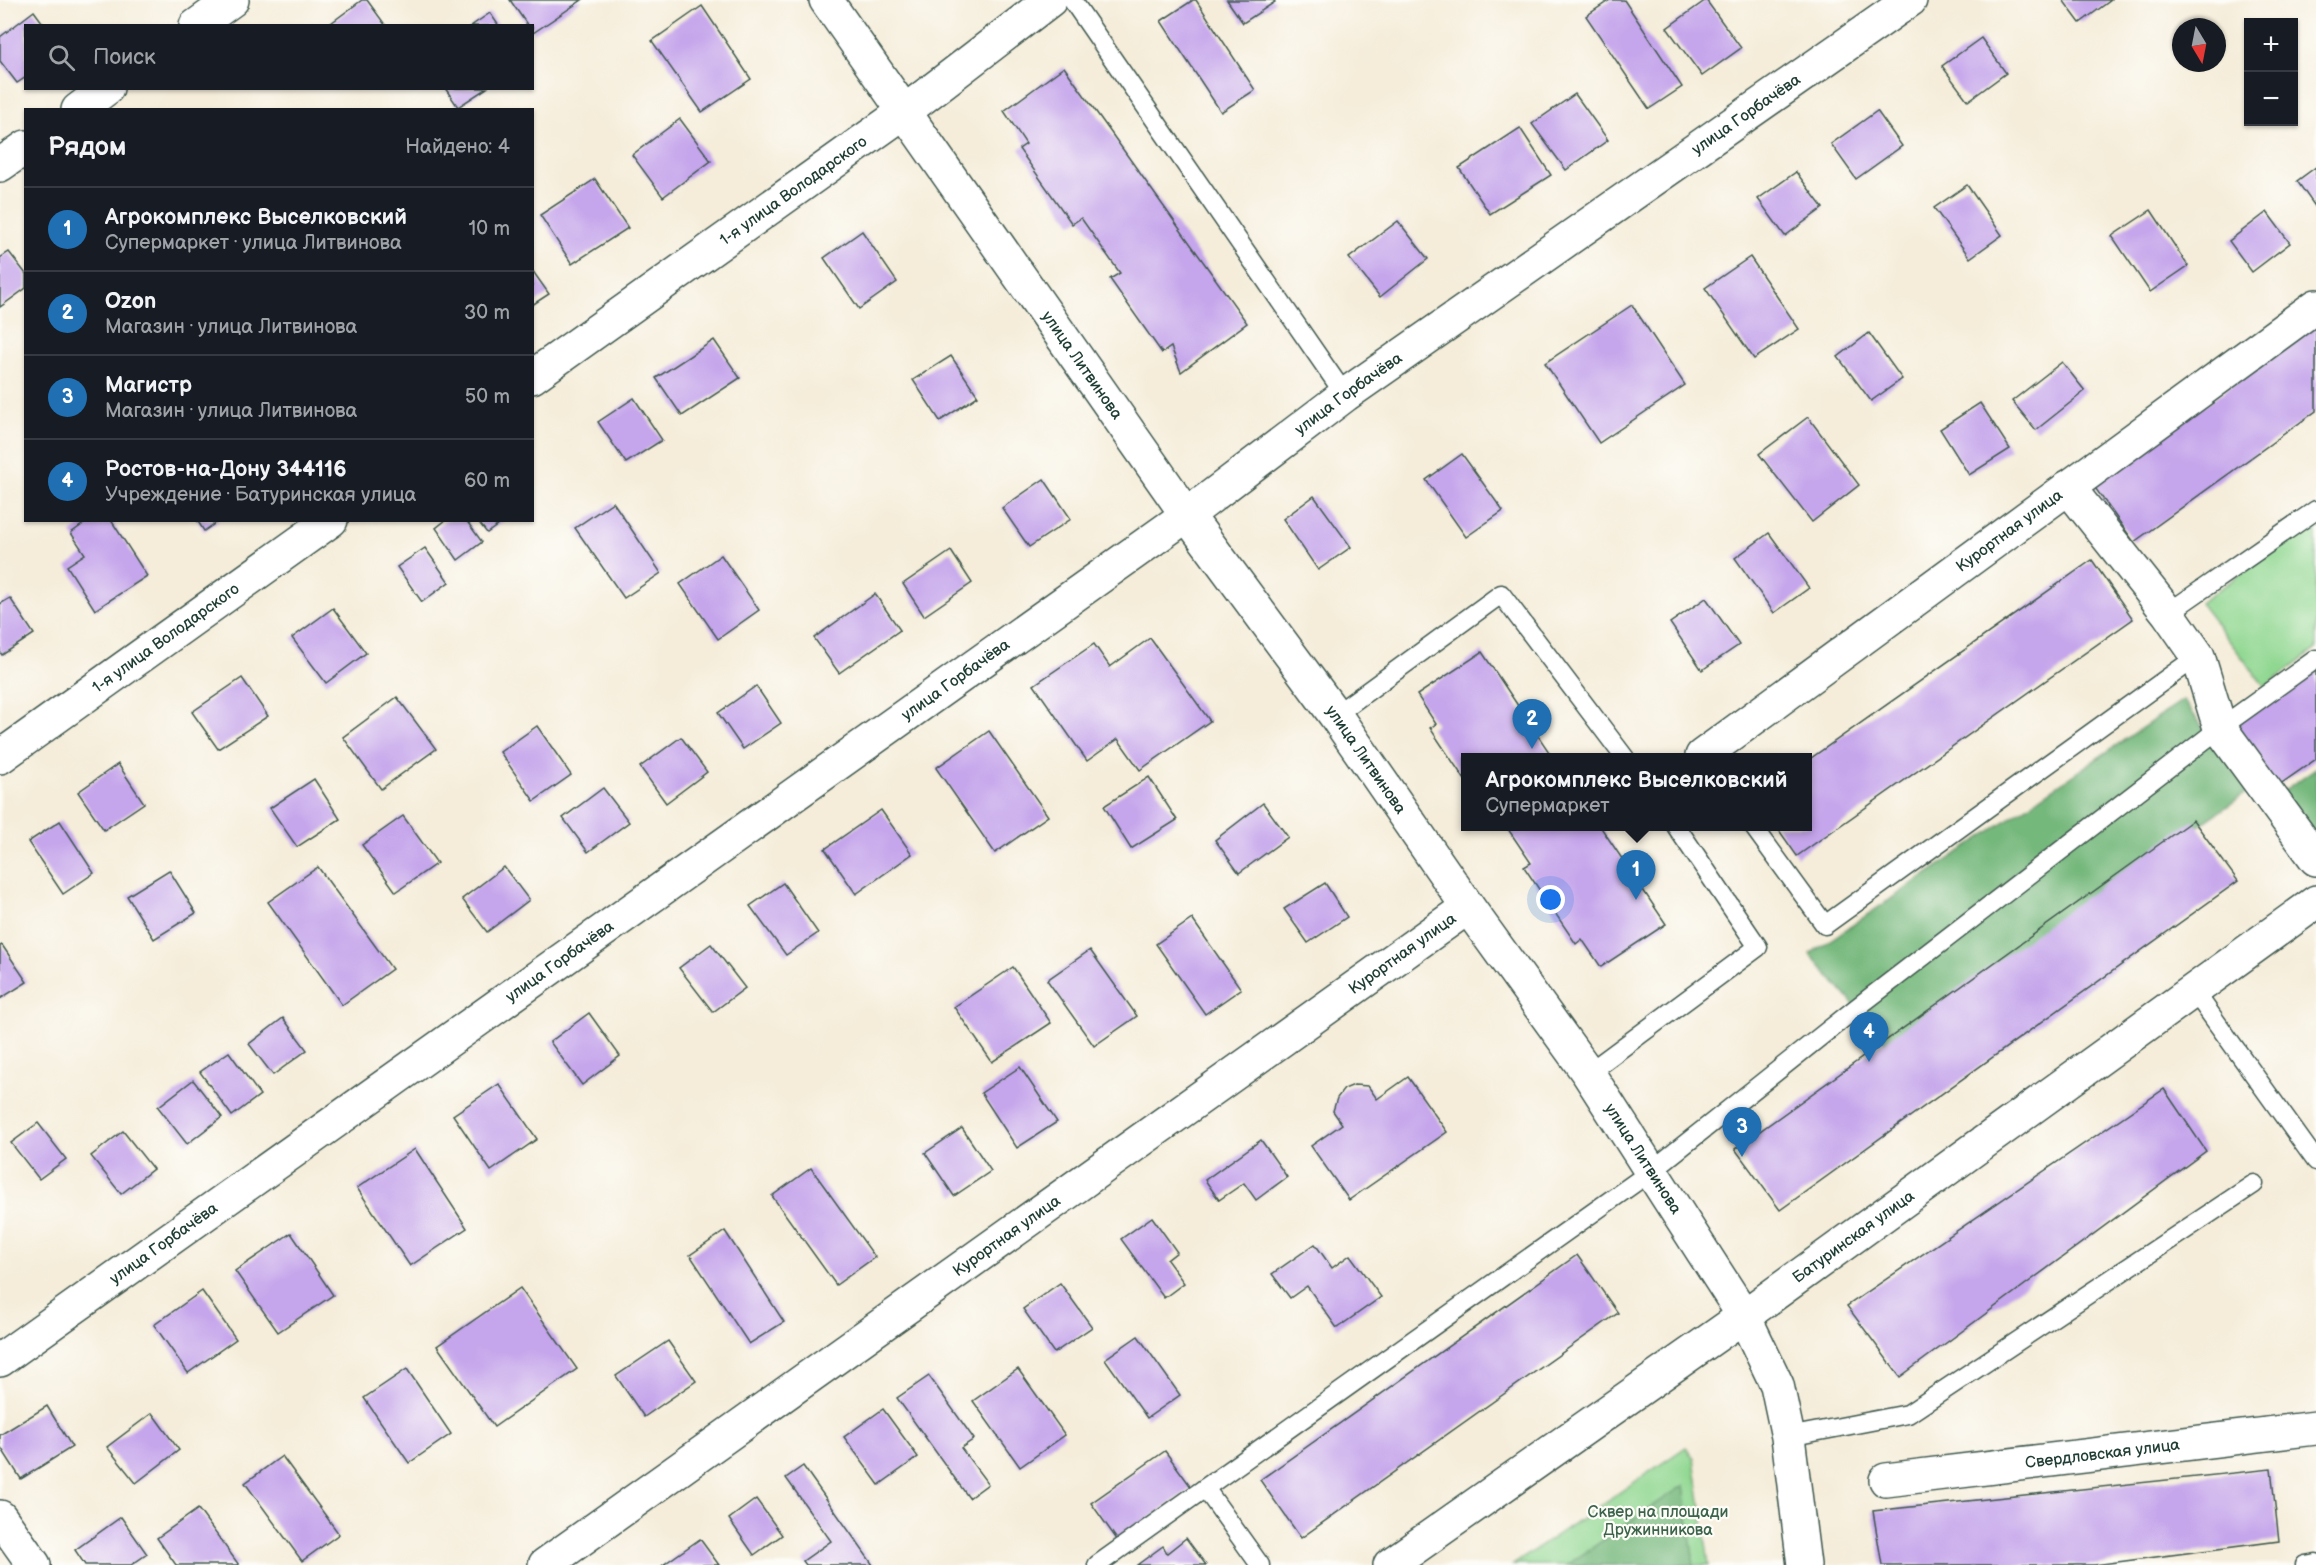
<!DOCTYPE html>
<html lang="ru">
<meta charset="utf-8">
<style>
:root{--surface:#171b24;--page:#242831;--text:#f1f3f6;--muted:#9ea1a6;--line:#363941;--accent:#1f6fb2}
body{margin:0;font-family:"Balsamiq Sans",sans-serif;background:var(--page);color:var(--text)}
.controls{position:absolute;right:18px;top:18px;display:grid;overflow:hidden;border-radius:0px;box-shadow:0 2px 4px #0004}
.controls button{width:54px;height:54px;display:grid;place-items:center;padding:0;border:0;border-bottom:2px solid var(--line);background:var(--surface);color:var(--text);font:30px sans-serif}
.compass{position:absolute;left:2172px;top:18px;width:54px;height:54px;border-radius:50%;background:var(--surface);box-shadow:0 2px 4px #0004;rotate:170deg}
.you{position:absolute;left:1551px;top:900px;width:21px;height:21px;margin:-15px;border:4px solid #fff;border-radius:50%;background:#1a73e8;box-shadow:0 0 0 9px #1a73e833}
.badge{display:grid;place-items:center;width:39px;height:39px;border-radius:50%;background:var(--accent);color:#fff;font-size:20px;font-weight:700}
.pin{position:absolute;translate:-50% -50px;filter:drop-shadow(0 2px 3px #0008)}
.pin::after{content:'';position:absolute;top:32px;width:21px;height:18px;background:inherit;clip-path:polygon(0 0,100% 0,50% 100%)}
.popup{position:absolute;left:1461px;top:753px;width:351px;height:78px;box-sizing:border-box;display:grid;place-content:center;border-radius:0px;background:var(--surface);filter:drop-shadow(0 2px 4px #0005);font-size:20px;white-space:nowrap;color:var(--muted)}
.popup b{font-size:22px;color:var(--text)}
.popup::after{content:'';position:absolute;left:50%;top:100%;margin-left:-12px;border:12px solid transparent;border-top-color:var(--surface)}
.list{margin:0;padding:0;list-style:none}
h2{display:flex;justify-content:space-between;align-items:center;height:78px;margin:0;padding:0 24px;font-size:26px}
h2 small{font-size:20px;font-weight:400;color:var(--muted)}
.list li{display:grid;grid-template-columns:39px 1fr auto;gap:18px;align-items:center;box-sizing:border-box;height:84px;padding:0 24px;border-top:2px solid var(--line)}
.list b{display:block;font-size:22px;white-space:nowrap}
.list p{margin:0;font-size:20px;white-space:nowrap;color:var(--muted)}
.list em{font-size:20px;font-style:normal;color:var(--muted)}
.icon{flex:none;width:33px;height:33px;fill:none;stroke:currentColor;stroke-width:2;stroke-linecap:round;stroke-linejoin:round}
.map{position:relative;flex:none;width:2316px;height:1565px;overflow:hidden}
.search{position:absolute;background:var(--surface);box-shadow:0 2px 4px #0004;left:24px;top:24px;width:510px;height:66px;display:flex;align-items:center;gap:15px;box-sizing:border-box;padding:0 21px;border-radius:0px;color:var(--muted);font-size:22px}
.panel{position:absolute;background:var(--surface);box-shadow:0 2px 4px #0004;left:24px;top:108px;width:510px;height:414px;border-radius:0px}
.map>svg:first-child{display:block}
.green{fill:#90d791;stroke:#588a62;stroke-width:1.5}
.forest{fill:#74b87b;stroke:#4a7a58;stroke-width:1.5}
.building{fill:#c5a5eb}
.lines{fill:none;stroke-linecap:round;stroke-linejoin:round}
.service-casing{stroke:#3f574d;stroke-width:21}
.minor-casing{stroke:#3f574d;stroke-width:36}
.tertiary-casing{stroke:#3f574d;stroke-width:36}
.service{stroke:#fff;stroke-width:18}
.minor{stroke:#fff;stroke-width:33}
.tertiary{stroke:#fff;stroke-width:33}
.labels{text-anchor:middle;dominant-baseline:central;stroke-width:4.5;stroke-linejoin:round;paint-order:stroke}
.street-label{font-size:16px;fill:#1f3d34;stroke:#fdfcf7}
.park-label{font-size:16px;fill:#3b644b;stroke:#fdfcf7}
</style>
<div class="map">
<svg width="2316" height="1565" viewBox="0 0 2316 1565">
<rect width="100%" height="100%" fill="#fdfcf7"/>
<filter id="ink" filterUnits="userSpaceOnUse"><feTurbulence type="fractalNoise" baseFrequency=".0167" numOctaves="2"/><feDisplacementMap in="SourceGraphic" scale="12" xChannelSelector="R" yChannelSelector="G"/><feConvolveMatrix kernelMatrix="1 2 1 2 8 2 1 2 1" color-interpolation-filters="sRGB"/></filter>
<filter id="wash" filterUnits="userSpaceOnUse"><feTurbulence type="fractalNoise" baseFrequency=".008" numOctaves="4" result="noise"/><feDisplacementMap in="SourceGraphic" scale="24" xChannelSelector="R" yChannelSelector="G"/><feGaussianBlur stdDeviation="1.35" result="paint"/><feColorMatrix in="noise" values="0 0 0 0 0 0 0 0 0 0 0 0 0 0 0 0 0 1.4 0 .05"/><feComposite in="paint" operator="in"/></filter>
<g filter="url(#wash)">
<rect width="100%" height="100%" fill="#f5edda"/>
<g class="green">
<polygon points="2316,521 2316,649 2265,687 2200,603"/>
<polygon points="1686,1447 1694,1459 1709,1565 1513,1565"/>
</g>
<g class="forest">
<polygon points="2183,700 2249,791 1886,1042 1810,954"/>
<polygon points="2316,768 2316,841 2282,792"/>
<polygon points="1684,1485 1694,1565 1567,1565"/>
</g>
<g id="blocks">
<g class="building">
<polygon points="362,0 367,0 386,26 327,26"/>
<polygon points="510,0 582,0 533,33 532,26 528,26"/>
<polygon points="1193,0 1196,0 1255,90 1221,112 1161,21"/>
<polygon points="1227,0 1273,0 1275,2 1243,23"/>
<polygon points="1610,0 1624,0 1682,87 1649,109 1586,16"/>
<polygon points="1706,0 1741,48 1702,76 1667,28"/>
<polygon points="2063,0 2111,0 2080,23"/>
<polygon points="702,6 751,79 702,112 652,41"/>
<polygon points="34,11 45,26 26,26 26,77 17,83 0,61 0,37"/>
<polygon points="490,13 499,26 471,26"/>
<polygon points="1981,38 2006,73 1968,101 1942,66"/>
<polygon points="1064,67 1247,323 1181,372 1171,347 1162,353 1110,279 1120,273 1081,218 1072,224 1019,149 1026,144 1004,111"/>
<polygon points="445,88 487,88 458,107"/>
<polygon points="1575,94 1608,140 1566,170 1532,124"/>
<polygon points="1877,111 1902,146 1856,179 1831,144"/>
<polygon points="680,119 711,161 663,197 632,155"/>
<polygon points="1520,128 1551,175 1490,214 1459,168"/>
<polygon points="2316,167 2316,208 2297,181"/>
<polygon points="1796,172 1823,208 1785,236 1758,199"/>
<polygon points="595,179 628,228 572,264 540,215"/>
<polygon points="1967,185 2002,235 1970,258 1934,208"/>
<polygon points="2151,210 2188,266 2150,292 2112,236"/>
<polygon points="2267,212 2290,243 2252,272 2229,241"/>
<polygon points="1398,221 1428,259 1380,297 1349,258"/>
<polygon points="862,231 897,282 859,309 824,258"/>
<polygon points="9,252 26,274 26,288 0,307 0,258"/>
<polygon points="1750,257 1799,329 1754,359 1705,288"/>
<polygon points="532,270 549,294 532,305"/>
<polygon points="1632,305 1685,385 1599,443 1545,363"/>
<polygon points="2316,325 2316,411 2134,542 2093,485"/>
<polygon points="1869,333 1902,379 1871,401 1838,357"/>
<polygon points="714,340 740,378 682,416 656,378"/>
<polygon points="951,356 978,396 940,421 913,380"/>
<polygon points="2062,362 2085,391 2036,430 2012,401"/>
<polygon points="634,398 662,440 626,463 598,422"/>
<polygon points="1980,403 2010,449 1969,475 1940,429"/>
<polygon points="1808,417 1859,485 1812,522 1759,454"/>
<polygon points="1462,454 1503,511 1466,537 1426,480"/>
<polygon points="1044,479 1071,519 1029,547 1002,508"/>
<polygon points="1314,496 1351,547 1318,570 1283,519"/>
<polygon points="613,502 661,573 624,598 575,528"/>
<polygon points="89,520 111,520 147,576 95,610 67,566 85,554 71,533"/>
<polygon points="197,520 220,520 204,531"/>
<polygon points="446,520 466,520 482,542 458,560 436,528"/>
<polygon points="477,520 505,520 487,533"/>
<polygon points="1769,533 1809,588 1774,613 1735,558"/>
<polygon points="425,548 449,582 422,602 397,567"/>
<polygon points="951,551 972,583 924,616 903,584"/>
<polygon points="721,555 759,610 718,639 680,584"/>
<polygon points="2092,560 2133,619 1797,856 1776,826 1807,826 1807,761"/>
<polygon points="875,594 900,630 839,673 814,638"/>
<polygon points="10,598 34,634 2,655 0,652 0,604"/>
<polygon points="1706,598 1739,645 1702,670 1670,623"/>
<polygon points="333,608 366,653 326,683 292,638"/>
<polygon points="1150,638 1210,721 1140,770 1118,739 1087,761 1034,685 1094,644 1110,667"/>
<polygon points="1482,652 1553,758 1465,758 1465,780 1430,728 1436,724 1417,695"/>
<polygon points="2316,668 2316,759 2276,787 2233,726"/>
<polygon points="242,678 268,716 218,749 192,712"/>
<polygon points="756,686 781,723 743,749 718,713"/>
<polygon points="397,697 436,749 381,789 343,737"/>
<polygon points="537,726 571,775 534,801 500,752"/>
<polygon points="989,731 1048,816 995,853 936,768"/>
<polygon points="681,737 707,772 666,803 640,767"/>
<polygon points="118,764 144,803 104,830 78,792"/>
<polygon points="1149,777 1177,820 1131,849 1104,806"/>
<polygon points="314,779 340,819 297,847 270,808"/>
<polygon points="603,788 629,822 588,852 563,818"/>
<polygon points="1263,803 1288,837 1239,873 1215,840"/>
<polygon points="881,810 912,854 856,894 825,849"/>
<polygon points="403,816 437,863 396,892 362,845"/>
<polygon points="2193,820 2238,881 1780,1210 1735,1149"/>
<polygon points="60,821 94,873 63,894 28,842"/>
<polygon points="1506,826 1600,826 1666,924 1601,967 1582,939 1576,944 1524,867 1531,863"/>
<polygon points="318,867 392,969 342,1005 268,902"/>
<polygon points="504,867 529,900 487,932 462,899"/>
<polygon points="169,870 196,913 154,939 127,896"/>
<polygon points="783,883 818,933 786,955 750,906"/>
<polygon points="1325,883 1347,917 1308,943 1284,909"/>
<polygon points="1192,919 1241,989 1205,1014 1156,944"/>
<polygon points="711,944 745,988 713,1012 679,968"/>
<polygon points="2,945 27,982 0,999 0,946"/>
<polygon points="1090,950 1137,1016 1094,1046 1047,980"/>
<polygon points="1013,967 1051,1023 992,1062 954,1007"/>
<polygon points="589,1013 620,1056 582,1085 550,1042"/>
<polygon points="283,1018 307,1050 273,1075 249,1044"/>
<polygon points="229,1052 260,1095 232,1116 200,1072"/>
<polygon points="1020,1067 1057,1122 1017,1148 981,1093"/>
<polygon points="1408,1077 1447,1132 1349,1200 1311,1146 1342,1124 1333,1111 1337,1098 1344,1089 1354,1085 1368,1086 1377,1099"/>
<polygon points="193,1080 222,1117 187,1144 158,1107"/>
<polygon points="499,1084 537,1139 491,1171 453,1115"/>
<polygon points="2164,1089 2206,1151 1900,1377 1847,1306"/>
<polygon points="38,1123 66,1159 39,1179 11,1143"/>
<polygon points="962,1128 991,1171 954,1196 925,1153"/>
<polygon points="123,1131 153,1169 121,1194 91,1156"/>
<polygon points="1261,1140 1287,1177 1256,1200 1244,1183 1219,1200 1205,1180"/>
<polygon points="415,1149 467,1228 410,1266 357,1188"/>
<polygon points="811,1168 875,1257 836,1285 772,1196"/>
<polygon points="1152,1217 1177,1252 1167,1260 1184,1283 1164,1298 1121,1239"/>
<polygon points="725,1231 784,1322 749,1344 690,1255"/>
<polygon points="291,1233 333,1295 278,1332 235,1271"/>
<polygon points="1315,1244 1332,1268 1350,1255 1381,1297 1337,1328 1307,1286 1290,1298 1272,1274"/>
<polygon points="1577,1255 1618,1313 1301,1538 1260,1480"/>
<polygon points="1060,1283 1092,1327 1054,1353 1023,1309"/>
<polygon points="520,1288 577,1369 494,1427 437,1346"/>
<polygon points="202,1291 236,1339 188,1373 154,1325"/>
<polygon points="1138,1336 1180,1395 1147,1418 1105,1359"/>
<polygon points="668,1341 696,1381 644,1417 616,1376"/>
<polygon points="407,1369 451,1434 409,1463 364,1398"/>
<polygon points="1018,1369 1065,1435 1020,1467 973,1401"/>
<polygon points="929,1376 974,1439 961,1448 988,1484 969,1498 897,1398"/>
<polygon points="47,1406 72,1447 21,1479 0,1446 0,1435"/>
<polygon points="883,1409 918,1457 879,1485 844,1437"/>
<polygon points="152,1413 179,1450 136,1483 107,1447"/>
<polygon points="1165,1451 1192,1488 1118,1541 1091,1503"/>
<polygon points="282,1456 339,1534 302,1561 245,1483"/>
<polygon points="803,1466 873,1565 806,1565 803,1561 831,1541 786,1478"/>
<polygon points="2271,1469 2279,1541 2094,1565 1882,1565 1873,1511"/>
<polygon points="756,1499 782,1535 754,1555 729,1519"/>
<polygon points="198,1509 239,1565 176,1565 157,1538"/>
<polygon points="121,1517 147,1554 131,1565 85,1565 75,1550"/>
<polygon points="1186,1538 1206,1565 1137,1565 1163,1546 1167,1553"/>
<polygon points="700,1539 719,1565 663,1565"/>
</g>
</g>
</g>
<g filter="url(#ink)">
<use href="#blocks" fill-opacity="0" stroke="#3f574d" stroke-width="1.5"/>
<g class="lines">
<g class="service-casing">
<g id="service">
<polyline points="1072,0 1345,395"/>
<polyline points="2168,613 2316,510"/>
<polyline points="1335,715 1501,594 1625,758"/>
<polyline points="1753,826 1825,925 2198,656"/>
<polyline points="2194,991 2316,1161"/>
<polyline points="1588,1073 1758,947 1676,826"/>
<polyline points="1788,1437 1908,1414 2254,1184"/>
<polyline points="1097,1565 1205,1488"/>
<polyline points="1260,1565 1205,1488 1650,1172 1855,1009 2220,728 2316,659"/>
<polyline points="2305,1565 2316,1563"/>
</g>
</g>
<g class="minor-casing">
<g id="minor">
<path id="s1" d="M826 0 1187 515 1335 715 1468 907 1588 1073 1744 1316 1777 1385 1788 1437 1804 1565"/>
<polyline points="196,26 232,0"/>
<polyline points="78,110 107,88"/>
<polyline points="0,165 26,147"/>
<path id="s2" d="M532 377 904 112 1050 0"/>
<polyline points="2068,487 2168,613 2198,656 2220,728 2316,859"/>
<path id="s3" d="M1702 756 2316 306"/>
<path id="s4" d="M0 757 331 520"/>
<path id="s5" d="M0 1360 1187 515 1345 395 1910 0"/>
<path id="s6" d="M1886 1480 2316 1428"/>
<path id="s7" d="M545 1565 1468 907"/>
<path id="s8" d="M1390 1565 1744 1316 2316 902"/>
</g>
</g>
<g class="tertiary-casing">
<polyline id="tertiary" points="0,1517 34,1565"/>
</g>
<use href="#service" class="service"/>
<use href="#minor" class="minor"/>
<use href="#tertiary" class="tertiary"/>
</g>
</g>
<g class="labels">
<g class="street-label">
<text stroke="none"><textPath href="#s5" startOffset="2145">улица Горбачёва</textPath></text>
<text stroke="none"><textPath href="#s2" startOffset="321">1-я улица Володарского</textPath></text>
<text stroke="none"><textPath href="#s1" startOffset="446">улица Литвинова</textPath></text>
<text stroke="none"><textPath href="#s5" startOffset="1659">улица Горбачёва</textPath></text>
<text stroke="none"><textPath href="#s3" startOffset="381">Курортная улица</textPath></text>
<text stroke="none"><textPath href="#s4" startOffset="204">1-я улица Володарского</textPath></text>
<text stroke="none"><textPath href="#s5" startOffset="1173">улица Горбачёва</textPath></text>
<text stroke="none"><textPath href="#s1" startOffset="932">улица Литвинова</textPath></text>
<text stroke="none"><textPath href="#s7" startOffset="1053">Курортная улица</textPath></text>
<text stroke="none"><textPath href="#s5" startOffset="687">улица Горбачёва</textPath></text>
<text stroke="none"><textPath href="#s1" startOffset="1418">улица Литвинова</textPath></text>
<text stroke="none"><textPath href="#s7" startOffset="567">Курортная улица</textPath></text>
<text stroke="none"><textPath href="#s8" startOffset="568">Батуринская улица</textPath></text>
<text stroke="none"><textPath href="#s5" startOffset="201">улица Горбачёва</textPath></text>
<text stroke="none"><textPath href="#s6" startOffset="218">Свердловская улица</textPath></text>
</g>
<g class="park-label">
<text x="1658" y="1512">Сквер на площади<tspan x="1658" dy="18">Дружинникова</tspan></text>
</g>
</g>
</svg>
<div class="controls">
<button>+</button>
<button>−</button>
</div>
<svg class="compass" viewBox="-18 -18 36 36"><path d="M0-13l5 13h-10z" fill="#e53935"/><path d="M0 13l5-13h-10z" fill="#9ea1a6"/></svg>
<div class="you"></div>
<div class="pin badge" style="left:1636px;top:900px">1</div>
<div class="popup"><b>Агрокомплекс Выселковский</b>Супермаркет</div>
<div class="pin badge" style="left:1532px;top:749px">2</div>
<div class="pin badge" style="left:1742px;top:1157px">3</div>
<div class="pin badge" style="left:1869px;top:1062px">4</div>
<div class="search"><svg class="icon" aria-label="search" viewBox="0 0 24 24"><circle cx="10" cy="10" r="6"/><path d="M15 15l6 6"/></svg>Поиск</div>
<section class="panel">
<h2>Рядом<small>Найдено: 4</small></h2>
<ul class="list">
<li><span class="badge">1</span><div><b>Агрокомплекс Выселковский</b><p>Супермаркет · улица Литвинова</p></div><em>10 m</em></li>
<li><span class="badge">2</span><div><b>Ozon</b><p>Магазин · улица Литвинова</p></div><em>30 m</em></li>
<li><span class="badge">3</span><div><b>Магистр</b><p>Магазин · улица Литвинова</p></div><em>50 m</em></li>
<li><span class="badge">4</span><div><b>Ростов-на-Дону 344116</b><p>Учреждение · Батуринская улица</p></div><em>60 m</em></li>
</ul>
</section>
</div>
